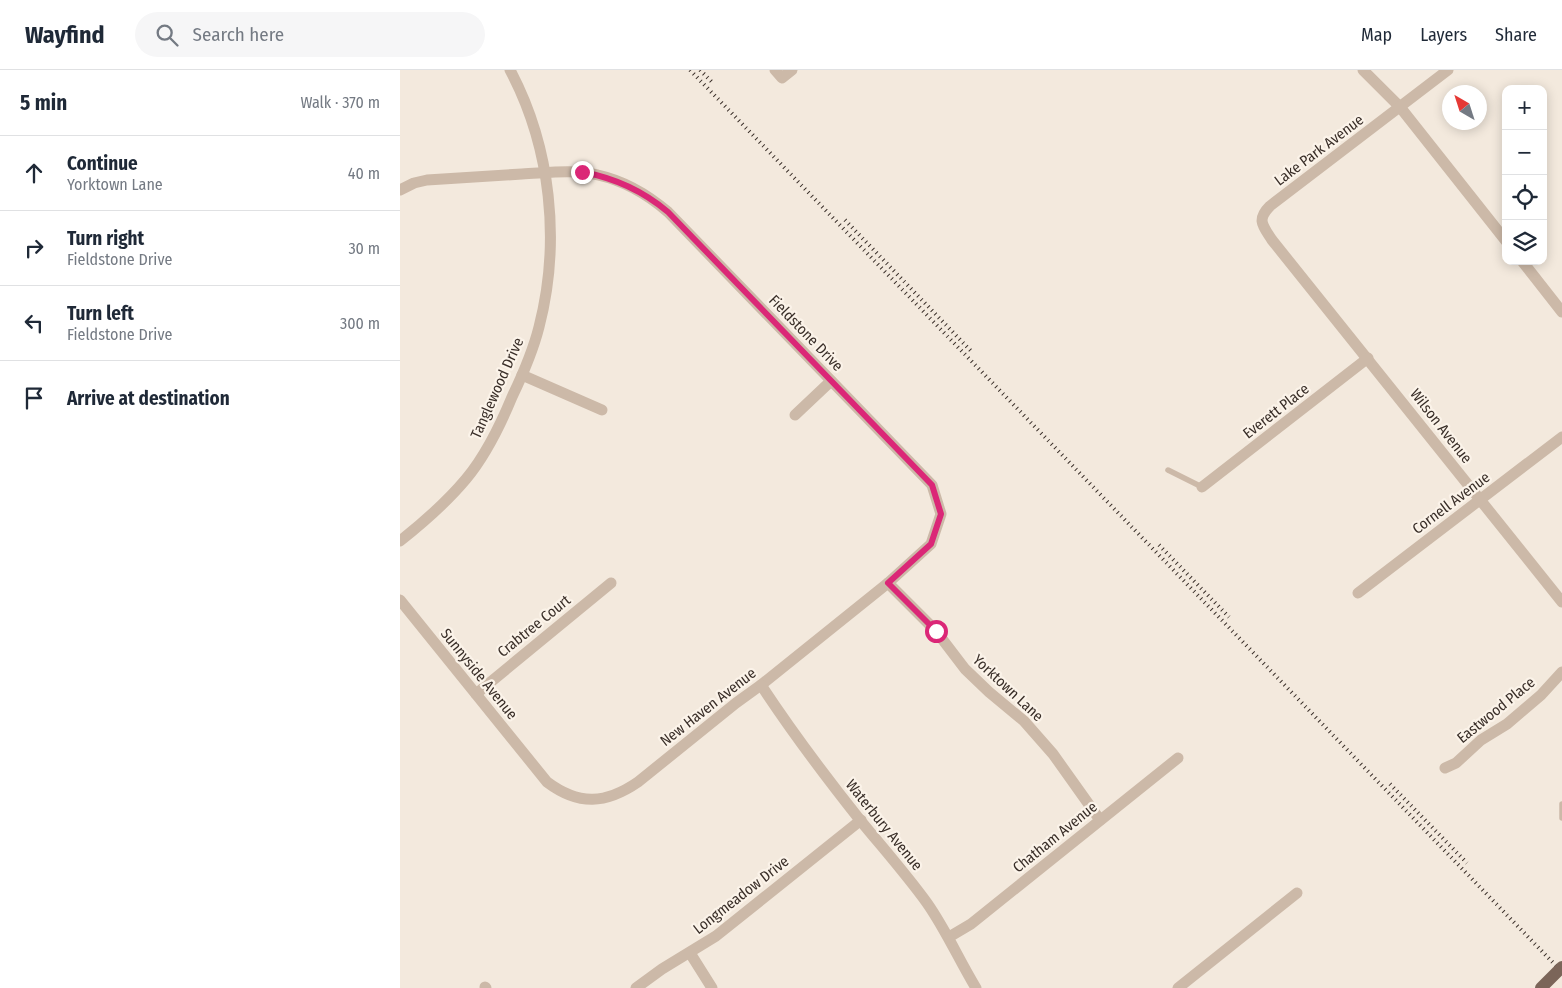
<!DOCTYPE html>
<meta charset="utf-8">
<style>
:root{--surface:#fff;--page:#f6f6f7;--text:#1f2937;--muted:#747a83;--line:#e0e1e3}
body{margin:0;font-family:"Fira Sans Condensed",sans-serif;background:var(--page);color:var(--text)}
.controls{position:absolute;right:15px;top:15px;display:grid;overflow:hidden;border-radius:10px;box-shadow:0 2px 12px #0003}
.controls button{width:45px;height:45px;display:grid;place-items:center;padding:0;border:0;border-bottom:1px solid var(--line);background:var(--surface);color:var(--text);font:25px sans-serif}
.compass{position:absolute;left:1042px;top:15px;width:45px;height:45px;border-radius:50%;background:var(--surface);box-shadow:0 2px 12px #0003;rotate:321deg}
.stop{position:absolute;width:15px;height:15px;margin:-11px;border:4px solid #db2777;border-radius:50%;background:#fff}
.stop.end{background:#db2777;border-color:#fff;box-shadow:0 1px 5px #0008}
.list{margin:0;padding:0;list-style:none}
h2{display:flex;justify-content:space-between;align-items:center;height:65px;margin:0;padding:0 20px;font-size:21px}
h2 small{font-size:16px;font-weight:400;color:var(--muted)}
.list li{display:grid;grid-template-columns:32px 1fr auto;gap:15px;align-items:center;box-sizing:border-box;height:75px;padding:0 20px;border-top:1px solid var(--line)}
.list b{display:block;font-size:19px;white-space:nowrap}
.list p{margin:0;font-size:16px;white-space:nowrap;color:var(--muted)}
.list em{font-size:16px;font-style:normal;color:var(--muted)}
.icon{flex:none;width:28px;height:28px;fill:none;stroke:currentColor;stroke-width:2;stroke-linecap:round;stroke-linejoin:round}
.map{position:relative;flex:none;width:1162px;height:918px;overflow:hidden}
header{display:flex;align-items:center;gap:30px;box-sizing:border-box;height:70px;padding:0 25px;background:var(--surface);border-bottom:1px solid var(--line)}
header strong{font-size:24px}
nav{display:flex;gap:28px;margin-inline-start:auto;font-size:18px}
.search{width:350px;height:45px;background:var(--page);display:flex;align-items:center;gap:12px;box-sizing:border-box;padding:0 18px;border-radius:28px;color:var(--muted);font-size:19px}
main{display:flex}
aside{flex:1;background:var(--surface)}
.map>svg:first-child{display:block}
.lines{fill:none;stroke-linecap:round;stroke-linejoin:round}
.service{stroke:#ccb9a8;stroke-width:5.5}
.minor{stroke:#ccb9a8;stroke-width:11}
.rail{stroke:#392e28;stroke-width:4;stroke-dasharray:1 4;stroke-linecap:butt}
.primary-bridge{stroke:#7b6559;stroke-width:12}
.route{stroke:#db2777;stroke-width:6}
.labels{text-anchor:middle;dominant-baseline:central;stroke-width:4.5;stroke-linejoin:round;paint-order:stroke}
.street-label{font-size:15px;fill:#392e28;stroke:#fbf3e9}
</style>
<header>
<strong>Wayfind</strong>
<div class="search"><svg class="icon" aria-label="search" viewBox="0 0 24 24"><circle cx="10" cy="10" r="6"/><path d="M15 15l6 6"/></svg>Search here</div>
<nav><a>Map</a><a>Layers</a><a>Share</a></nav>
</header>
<main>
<aside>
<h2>5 min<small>Walk · 370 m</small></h2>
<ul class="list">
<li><svg class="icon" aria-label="ahead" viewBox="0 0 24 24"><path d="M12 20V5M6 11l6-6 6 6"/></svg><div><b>Continue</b><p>Yorktown Lane</p></div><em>40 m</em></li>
<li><svg class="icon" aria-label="right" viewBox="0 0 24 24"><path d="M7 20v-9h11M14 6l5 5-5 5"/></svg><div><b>Turn right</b><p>Fieldstone Drive</p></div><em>30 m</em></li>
<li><svg class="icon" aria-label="left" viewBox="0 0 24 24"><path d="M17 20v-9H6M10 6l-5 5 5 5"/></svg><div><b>Turn left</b><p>Fieldstone Drive</p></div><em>300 m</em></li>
<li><svg class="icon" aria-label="arrive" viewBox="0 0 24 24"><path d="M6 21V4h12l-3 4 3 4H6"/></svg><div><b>Arrive at destination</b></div></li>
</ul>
</aside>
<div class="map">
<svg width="1162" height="918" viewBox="0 0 1162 918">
<rect width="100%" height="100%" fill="#f3e9dd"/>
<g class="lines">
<g class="service">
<polyline points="768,400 802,417"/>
<polyline points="1162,734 1162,748"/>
</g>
<g class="minor">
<polyline points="375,0 382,8 392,0"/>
<polyline points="963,0 1000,37 1106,171"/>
<path d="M1048 0 870 136C856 150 863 156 872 170L1162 532"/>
<path d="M0 120 14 113 27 110C58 108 90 106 122 104 146 103 174 99 198 105 225 111 247 124 268 142L532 415 541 444 531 474 488 513 361 615 336 633 238 712C206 734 179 736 147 712L0 530"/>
<polyline points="1122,191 1162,242"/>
<polyline points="122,305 202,340"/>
<polyline points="395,345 431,311"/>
<polyline points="802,417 968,288"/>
<path d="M0 471C24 452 46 433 66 409 86 385 100 356 112 327 123 304 133 281 139 257 161 172 151 77 110 0"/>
<polyline points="488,513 536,561 565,599 589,622 624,651 653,684 700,750"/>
<polyline points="958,523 1162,367"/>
<path d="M361 615C392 662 425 706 460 750 482 777 506 804 527 833 546 860 559 890 576 918"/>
<polyline points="76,624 211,513"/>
<polyline points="1045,698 1056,693 1081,670 1107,654 1141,625 1162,602"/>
<polyline points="549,867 571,854 778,688"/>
<polyline points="290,883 312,918"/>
<polyline points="85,917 86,918"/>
<polyline points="236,918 262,899 316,866 461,750"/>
<polyline points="778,918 897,823"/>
</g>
<g class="rail">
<polyline points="290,0 1162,902"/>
<polyline points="300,0 313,13"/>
<polyline points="445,150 571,281"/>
<polyline points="759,475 829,547"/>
<polyline points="990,714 1067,793"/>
</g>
<polyline class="primary-bridge" points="1141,918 1162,897"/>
</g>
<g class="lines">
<path class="route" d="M182 102C215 108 242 120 268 142L532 415 541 444 531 474 488 513 536 561"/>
</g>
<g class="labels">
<g class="street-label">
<text transform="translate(919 80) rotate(-37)">Lake Park Avenue</text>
<text transform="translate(406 263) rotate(46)">Fieldstone Drive</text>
<text transform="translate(97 318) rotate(-66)">Tanglewood Drive</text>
<text transform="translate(876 341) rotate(-38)">Everett Place</text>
<text transform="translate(1041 356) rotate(52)">Wilson Avenue</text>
<text transform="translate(1051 433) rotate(-37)">Cornell Avenue</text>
<text transform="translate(134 556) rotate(-39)">Crabtree Court</text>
<text transform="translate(79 604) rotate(51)">Sunnyside Avenue</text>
<text transform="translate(608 618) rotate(43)">Yorktown Lane</text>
<text transform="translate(308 637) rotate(-38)">New Haven Avenue</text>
<text transform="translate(1096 640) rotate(-39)">Eastwood Place</text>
<text transform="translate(484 755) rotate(51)">Waterbury Avenue</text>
<text transform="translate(655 767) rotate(-39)">Chatham Avenue</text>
<text transform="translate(341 825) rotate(-38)">Longmeadow Drive</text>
</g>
</g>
</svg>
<div class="controls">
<button>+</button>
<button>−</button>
<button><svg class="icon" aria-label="locate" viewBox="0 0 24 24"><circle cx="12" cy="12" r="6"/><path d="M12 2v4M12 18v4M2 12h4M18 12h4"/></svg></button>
<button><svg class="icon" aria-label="layers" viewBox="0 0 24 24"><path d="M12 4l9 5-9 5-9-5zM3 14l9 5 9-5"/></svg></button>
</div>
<svg class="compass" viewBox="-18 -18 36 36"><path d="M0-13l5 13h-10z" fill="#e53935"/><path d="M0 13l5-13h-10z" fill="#747a83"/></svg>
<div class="stop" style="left:536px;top:561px"></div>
<div class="stop end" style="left:182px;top:102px"></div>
</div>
</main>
